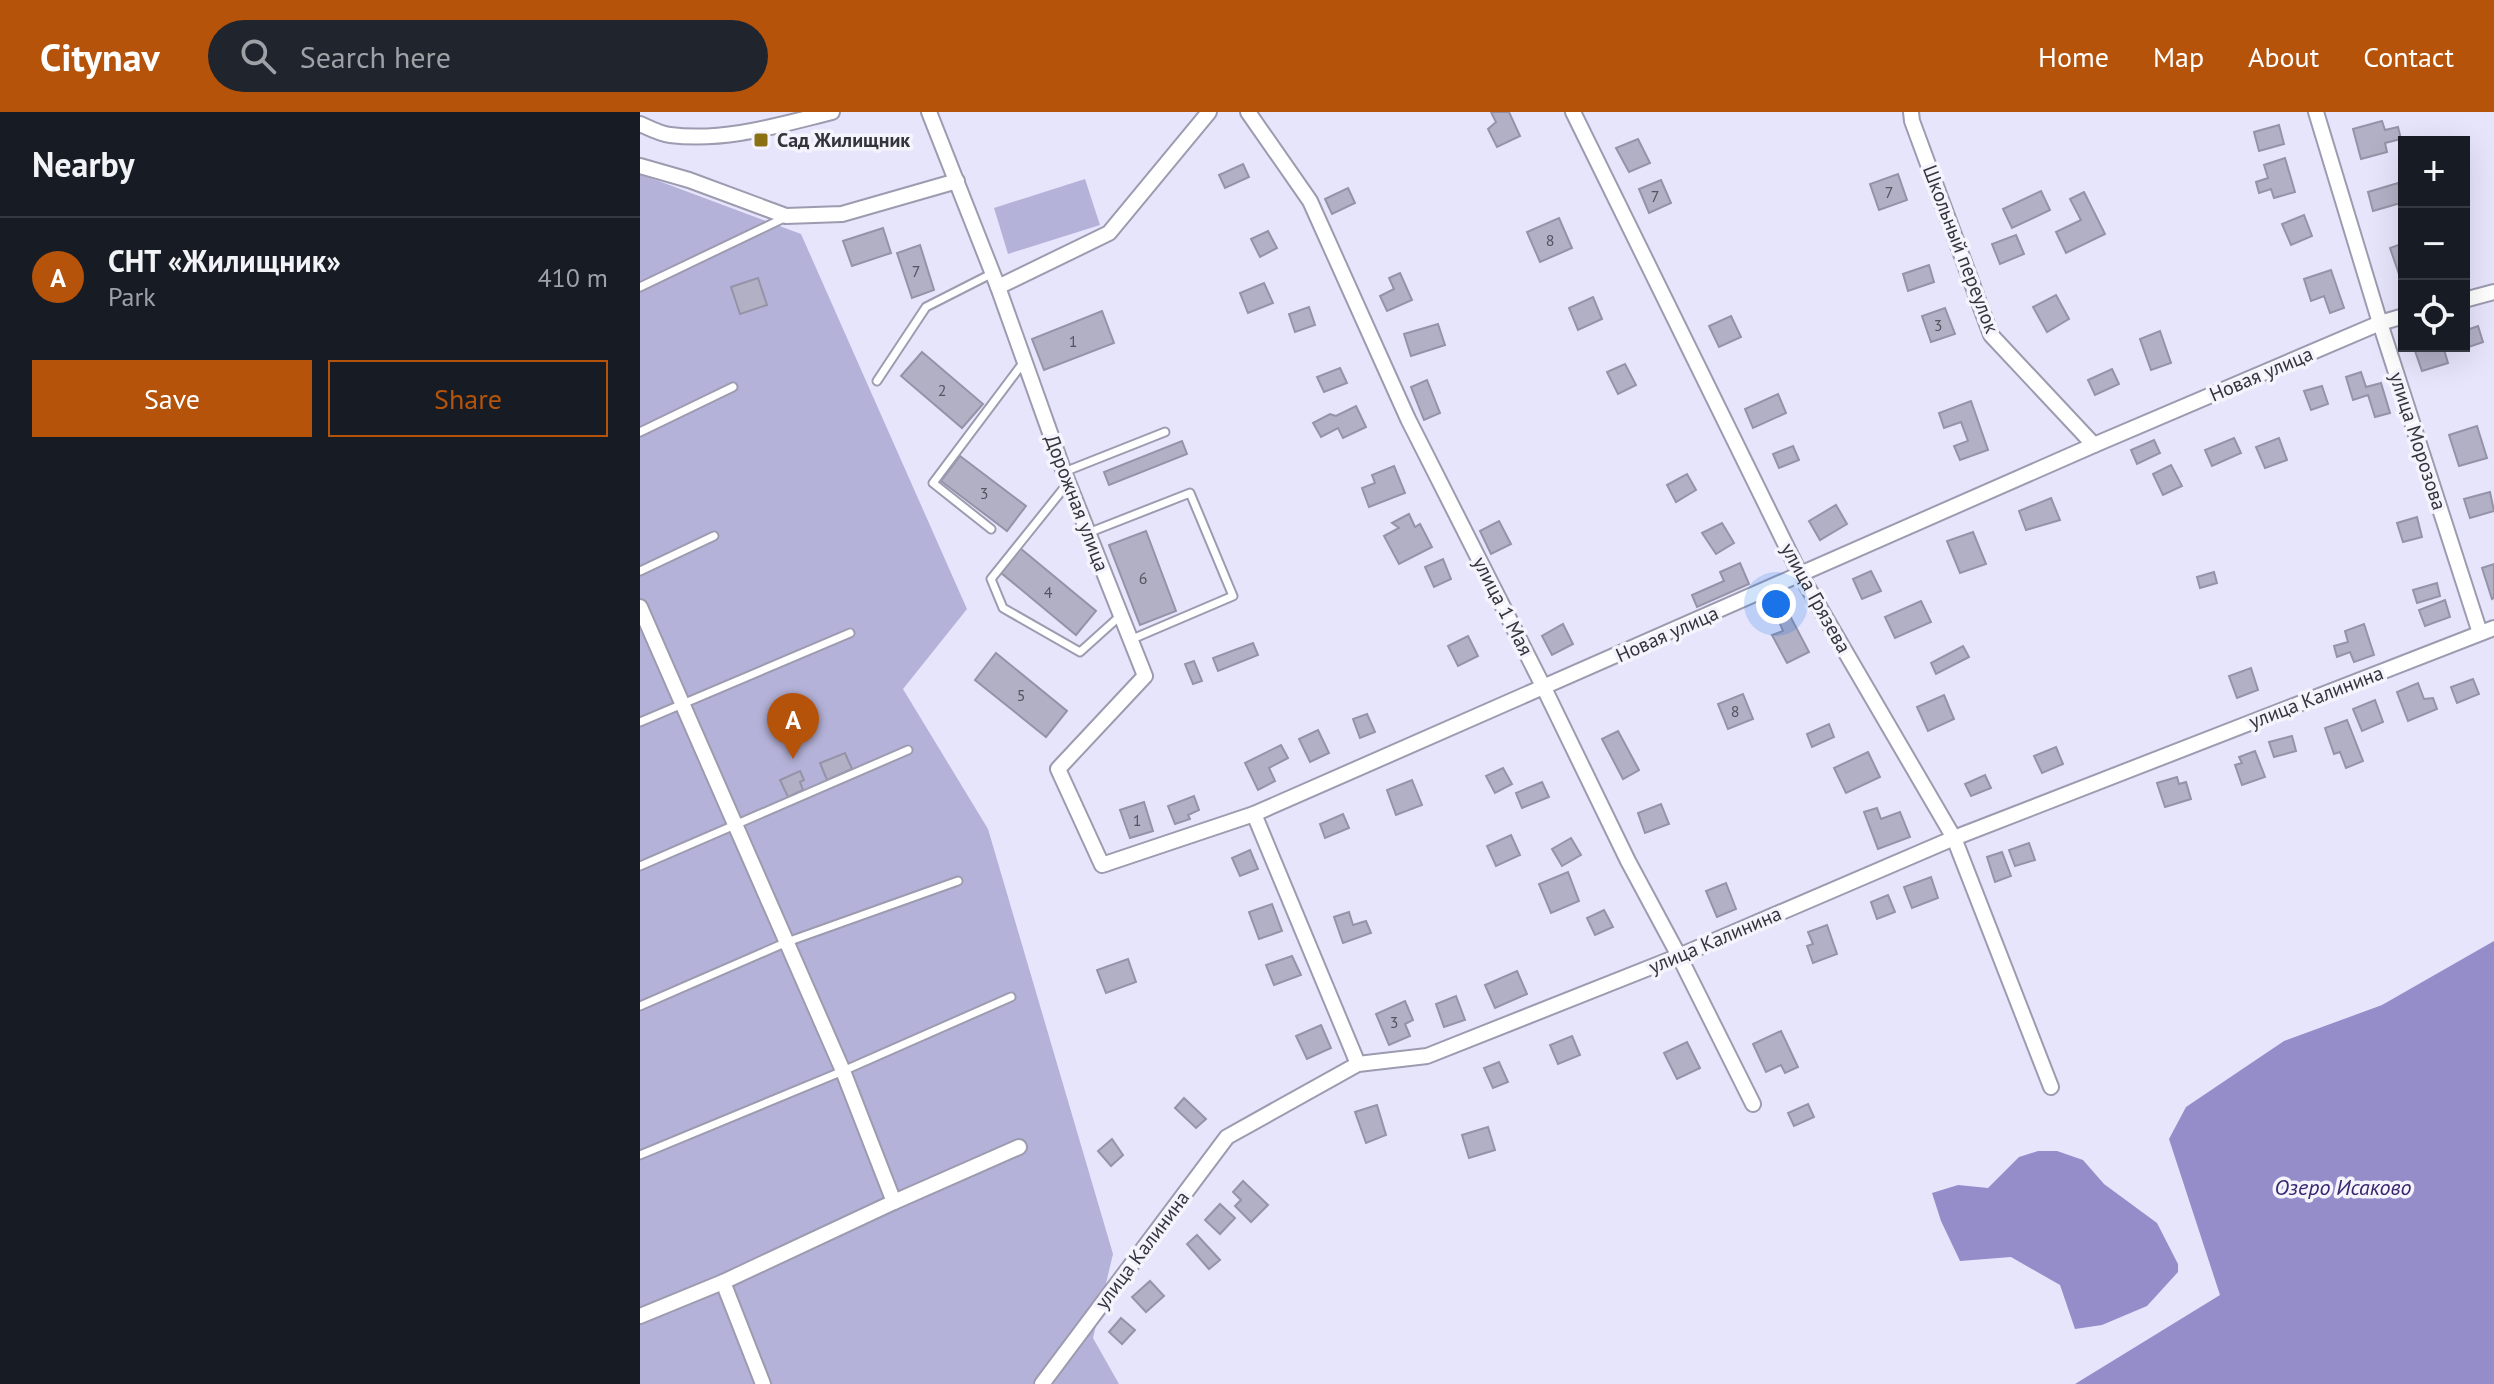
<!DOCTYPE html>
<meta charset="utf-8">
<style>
:root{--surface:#171b24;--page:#20242c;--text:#f1f3f6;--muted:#9ea1a6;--line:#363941;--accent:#b45309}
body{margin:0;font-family:"PT Sans",sans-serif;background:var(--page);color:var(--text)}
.controls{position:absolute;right:24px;top:24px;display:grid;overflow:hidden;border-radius:0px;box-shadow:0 8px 32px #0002}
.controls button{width:72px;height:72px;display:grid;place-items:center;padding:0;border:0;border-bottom:2px solid var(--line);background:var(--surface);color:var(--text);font:40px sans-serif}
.you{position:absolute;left:1136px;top:492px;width:28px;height:28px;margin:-20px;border:6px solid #fff;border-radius:50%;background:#1a73e8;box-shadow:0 0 0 12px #1a73e833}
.badge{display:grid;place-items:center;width:52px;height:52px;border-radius:50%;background:var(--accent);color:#fff;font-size:26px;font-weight:700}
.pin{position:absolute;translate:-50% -66px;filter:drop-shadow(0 2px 4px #0008)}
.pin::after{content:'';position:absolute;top:42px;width:28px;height:24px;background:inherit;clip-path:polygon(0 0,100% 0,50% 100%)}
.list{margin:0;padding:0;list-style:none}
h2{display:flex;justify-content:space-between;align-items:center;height:104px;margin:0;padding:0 32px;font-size:34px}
h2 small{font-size:26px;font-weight:400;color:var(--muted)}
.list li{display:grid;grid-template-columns:52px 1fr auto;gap:24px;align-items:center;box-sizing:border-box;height:120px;padding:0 32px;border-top:2px solid var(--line)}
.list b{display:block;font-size:30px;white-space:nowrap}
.list p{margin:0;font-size:26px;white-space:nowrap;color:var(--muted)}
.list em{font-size:26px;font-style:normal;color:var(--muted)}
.actions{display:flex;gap:16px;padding:24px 32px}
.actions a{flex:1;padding:18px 0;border:2px solid var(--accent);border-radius:0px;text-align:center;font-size:28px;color:var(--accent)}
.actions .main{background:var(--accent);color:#fff}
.icon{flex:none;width:44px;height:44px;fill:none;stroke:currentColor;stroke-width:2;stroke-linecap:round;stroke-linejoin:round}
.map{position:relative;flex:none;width:1854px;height:1272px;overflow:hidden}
header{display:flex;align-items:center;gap:48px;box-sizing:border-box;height:112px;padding:0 40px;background:var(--accent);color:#fff}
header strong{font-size:38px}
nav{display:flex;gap:44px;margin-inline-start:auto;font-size:28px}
.search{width:560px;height:72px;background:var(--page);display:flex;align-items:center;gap:20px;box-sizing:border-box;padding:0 28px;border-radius:44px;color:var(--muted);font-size:30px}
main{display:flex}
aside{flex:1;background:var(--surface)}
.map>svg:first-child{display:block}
.green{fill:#b5b2d9}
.water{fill:#948dca}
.building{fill:#b2b0c5;stroke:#9493a7;stroke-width:2}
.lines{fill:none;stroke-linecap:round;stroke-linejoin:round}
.service-casing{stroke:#9c9baf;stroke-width:11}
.minor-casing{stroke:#9c9baf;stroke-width:18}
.service{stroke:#fff;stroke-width:7}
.minor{stroke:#fff;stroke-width:14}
.poi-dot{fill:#8a7114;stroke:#f5f4fd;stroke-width:3}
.labels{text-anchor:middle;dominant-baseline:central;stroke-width:7;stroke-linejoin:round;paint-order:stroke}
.number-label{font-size:16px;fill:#54535e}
.poi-label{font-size:20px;font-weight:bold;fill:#34343c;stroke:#f5f4fd;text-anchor:start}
.street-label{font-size:20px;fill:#34343c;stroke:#f5f4fd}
.water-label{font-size:22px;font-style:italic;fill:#38276f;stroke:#f5f4fd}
</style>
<header>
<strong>Citynav</strong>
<div class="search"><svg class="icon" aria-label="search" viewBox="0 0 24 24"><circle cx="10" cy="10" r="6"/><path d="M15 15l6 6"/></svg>Search here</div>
<nav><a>Home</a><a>Map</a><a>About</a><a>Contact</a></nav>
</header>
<main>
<aside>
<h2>Nearby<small></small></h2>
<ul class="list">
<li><span class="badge">A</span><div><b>СНТ «Жилищник»</b><p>Park</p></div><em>410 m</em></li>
</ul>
<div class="actions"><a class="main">Save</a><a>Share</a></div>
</aside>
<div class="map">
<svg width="1854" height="1272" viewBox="0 0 1854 1272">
<rect width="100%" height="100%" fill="#e7e5fc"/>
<g class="green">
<polygon points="0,62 161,122 327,497 263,577 348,717 473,1142 453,1226 479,1272 0,1272"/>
<polygon points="445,67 460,113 368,142 354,96"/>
</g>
<g class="water">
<polygon points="1854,829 1854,1272 1435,1272 1580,1183 1529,1027 1546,995 1644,929 1742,893"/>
<polygon points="1398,1039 1417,1039 1443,1048 1464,1072 1517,1111 1538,1152 1538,1160 1507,1194 1462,1213 1435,1217 1420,1173 1371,1145 1320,1149 1301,1109 1292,1081 1318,1073 1348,1076 1379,1045"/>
</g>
<g class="building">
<polygon points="851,0 869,0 880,24 857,35 848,17 856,10"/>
<polygon points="1742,9 1745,18 1758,15 1761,27 1745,31 1747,40 1721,47 1713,17"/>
<polygon points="1639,13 1644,32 1619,39 1614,20"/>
<polygon points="998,27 1010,51 989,60 976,36"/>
<polygon points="1645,46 1655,80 1634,86 1631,77 1619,81 1616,70 1628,66 1624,53"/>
<polygon points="603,52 609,65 585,76 579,63"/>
<polygon points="1258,62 1267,88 1239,98 1230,72"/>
<polygon points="1021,68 1031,91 1009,101 999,77"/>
<polygon points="1758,71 1764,90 1733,99 1728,80"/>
<polygon points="708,76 715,91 692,102 685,87"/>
<polygon points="1401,79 1410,98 1372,116 1363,97"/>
<polygon points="1444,80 1465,122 1426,141 1416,120 1441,108 1430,87"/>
<polygon points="1664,103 1672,124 1651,133 1642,112"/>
<polygon points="919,106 932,136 900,150 887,120"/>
<polygon points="243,116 251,141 212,154 203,129"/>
<polygon points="628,119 637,136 620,145 611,127"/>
<polygon points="1376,123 1384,142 1360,152 1352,132"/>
<polygon points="1764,131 1764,160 1759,162 1750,136"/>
<polygon points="280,133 294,178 272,186 257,141"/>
<polygon points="1289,153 1294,170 1268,179 1263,162"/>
<polygon points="1691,158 1704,196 1690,201 1684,184 1671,189 1664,167"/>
<polygon points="760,161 772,188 747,199 740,184 754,177 749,166"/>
<polygon points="118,166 127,193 100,202 91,175"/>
<polygon points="624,171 633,191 608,201 600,181"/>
<polygon points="1416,183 1429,207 1407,220 1393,195"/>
<polygon points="953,185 962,207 938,218 929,196"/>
<polygon points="669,195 675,213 655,220 649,202"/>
<polygon points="1305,196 1315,222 1291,230 1282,204"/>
<polygon points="462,199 474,231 404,258 392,227"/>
<polygon points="1091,204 1101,225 1079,235 1069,214"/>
<polygon points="798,212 805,233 771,244 764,222"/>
<polygon points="1838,214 1843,230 1820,238 1819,234 1824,234 1824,219"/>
<polygon points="1520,219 1531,251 1511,258 1500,227"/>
<polygon points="1779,234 1803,234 1808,251 1782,259 1774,236"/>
<polygon points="282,240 343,292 322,316 261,264"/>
<polygon points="985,252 996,273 978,282 967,260"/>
<polygon points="700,256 707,271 684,280 677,265"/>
<polygon points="1472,257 1479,272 1455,283 1448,268"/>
<polygon points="1721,260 1726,275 1741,271 1750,301 1735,305 1728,283 1713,288 1706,265"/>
<polygon points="787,268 800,301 784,308 771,275"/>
<polygon points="1682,274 1688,292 1671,298 1664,279"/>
<polygon points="1138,282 1146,301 1113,316 1105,297"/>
<polygon points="1331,289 1348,338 1320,348 1314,334 1328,329 1321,310 1304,316 1299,301"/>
<polygon points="716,294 726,315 703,326 698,316 681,325 673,311 690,302 696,304"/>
<polygon points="1837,314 1847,346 1819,354 1809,323"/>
<polygon points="1594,326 1601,341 1572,354 1565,338"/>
<polygon points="1639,326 1647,348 1625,356 1616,335"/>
<polygon points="1514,328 1520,341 1497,352 1491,338"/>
<polygon points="542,329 547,342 469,373 464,360"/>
<polygon points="1153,334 1159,348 1139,356 1133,342"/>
<polygon points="320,344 386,394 367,419 301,369"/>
<polygon points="1531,353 1542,374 1523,383 1513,362"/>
<polygon points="754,354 765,381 729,395 722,376 735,371 732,363"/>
<polygon points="1047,362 1056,378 1036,390 1027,373"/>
<polygon points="1850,380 1854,399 1830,406 1824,387"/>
<polygon points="1411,386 1420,408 1386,418 1379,399"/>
<polygon points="1196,393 1207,412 1180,428 1169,409"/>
<polygon points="769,402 775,415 780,412 792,435 759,452 744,424 759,416 752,411"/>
<polygon points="1777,405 1782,425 1763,430 1757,411"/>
<polygon points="859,409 871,432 851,442 840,419"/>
<polygon points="1082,411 1094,431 1076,442 1062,421"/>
<polygon points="506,419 536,499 500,513 469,433"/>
<polygon points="1333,420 1346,452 1320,461 1307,429"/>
<polygon points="380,436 456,499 436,523 360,460"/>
<polygon points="803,447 811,467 794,475 785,455"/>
<polygon points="1100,451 1109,472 1057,495 1052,483 1084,469 1080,460"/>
<polygon points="1854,452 1854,486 1852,487 1842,456"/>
<polygon points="1231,459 1241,479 1222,487 1213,467"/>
<polygon points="1574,460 1577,471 1560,476 1557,465"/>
<polygon points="1797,471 1800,484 1777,491 1773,478"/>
<polygon points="1805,488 1810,505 1785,514 1779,498"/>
<polygon points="1281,489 1291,510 1255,526 1245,505"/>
<polygon points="1149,502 1169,540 1147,551 1132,523 1143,519 1138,507"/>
<polygon points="923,512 933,532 912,543 902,524"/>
<polygon points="1724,512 1734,543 1714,550 1710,540 1697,545 1694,534 1708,530 1705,519"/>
<polygon points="828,524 838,544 818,554 808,534"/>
<polygon points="613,531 618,543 578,559 573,546"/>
<polygon points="1323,534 1329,545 1296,562 1291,551"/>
<polygon points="356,541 427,599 406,625 335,568"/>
<polygon points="554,549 562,569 553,572 545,552"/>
<polygon points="1611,556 1618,578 1597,586 1589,564"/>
<polygon points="1833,567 1839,582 1817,591 1811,575"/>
<polygon points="1778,571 1784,587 1793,586 1797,597 1768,609 1757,580"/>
<polygon points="1103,582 1113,607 1088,617 1078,592"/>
<polygon points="1304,583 1314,607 1288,619 1277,595"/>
<polygon points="1735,588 1743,610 1722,619 1713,597"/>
<polygon points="727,602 735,620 720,626 713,607"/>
<polygon points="1707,608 1723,649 1706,656 1700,640 1694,642 1685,616"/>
<polygon points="1189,612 1194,625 1172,635 1167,622"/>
<polygon points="678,618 689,641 670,650 659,627"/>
<polygon points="978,619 999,658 983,667 962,627"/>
<polygon points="1652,624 1656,639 1634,645 1629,630"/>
<polygon points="641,633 648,646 629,656 635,669 618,678 605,651"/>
<polygon points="1416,635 1423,652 1402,661 1394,644"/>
<polygon points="1615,639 1625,665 1602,673 1595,653 1602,651 1599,645"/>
<polygon points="1228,640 1240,665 1206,681 1194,656"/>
<polygon points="205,641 212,657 187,668 180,651"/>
<polygon points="863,656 872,672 855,681 846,664"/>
<polygon points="160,659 164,668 160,670 163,678 148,685 140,668"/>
<polygon points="1345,663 1351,676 1331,684 1325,672"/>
<polygon points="1537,665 1539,672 1546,670 1551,687 1525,695 1517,671"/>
<polygon points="772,668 782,693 756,703 747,678"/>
<polygon points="902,670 909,685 882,696 876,681"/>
<polygon points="554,684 559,698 548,703 550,707 535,712 528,694"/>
<polygon points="504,690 513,719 490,726 480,698"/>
<polygon points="1021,692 1029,712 1005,721 998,701"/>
<polygon points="1237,696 1241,707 1260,700 1270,725 1238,737 1224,700"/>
<polygon points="703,702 709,716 685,726 680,712"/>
<polygon points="871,723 880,743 856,754 847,734"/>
<polygon points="931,726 941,743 922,754 912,737"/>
<polygon points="1389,731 1395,748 1375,754 1369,738"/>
<polygon points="610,738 618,757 600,764 592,746"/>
<polygon points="1362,740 1371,764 1355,770 1347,745"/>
<polygon points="928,760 939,789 911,801 899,772"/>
<polygon points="1291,765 1298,786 1272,796 1264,775"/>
<polygon points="1086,771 1096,797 1077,805 1066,779"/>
<polygon points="1248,783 1255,800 1237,807 1231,790"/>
<polygon points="632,792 642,819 619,827 609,800"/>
<polygon points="964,798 973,815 955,823 947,806"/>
<polygon points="709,800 713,813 726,809 731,821 703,831 694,805"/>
<polygon points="1187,813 1197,842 1173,851 1167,834 1173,832 1168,820"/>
<polygon points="652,844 661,863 634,873 626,853"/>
<polygon points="488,847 496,870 466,881 457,858"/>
<polygon points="877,859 887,882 855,896 845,873"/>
<polygon points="816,884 825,908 804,915 796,892"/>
<polygon points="765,889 773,908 765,912 770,924 749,933 736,902"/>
<polygon points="681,913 691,936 667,947 656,924"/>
<polygon points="1141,919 1158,955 1145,961 1141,953 1126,960 1113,932"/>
<polygon points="932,924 940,943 918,952 910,933"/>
<polygon points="1047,930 1060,956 1037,967 1024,941"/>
<polygon points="859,950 868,970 853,976 844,956"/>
<polygon points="544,986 566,1007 556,1016 535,996"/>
<polygon points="1168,992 1174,1005 1154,1014 1148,1001"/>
<polygon points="737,993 746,1023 726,1031 715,1000"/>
<polygon points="848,1015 855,1038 829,1046 822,1023"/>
<polygon points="472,1027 483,1043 471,1054 458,1039"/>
<polygon points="603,1069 628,1093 611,1110 595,1094 601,1088 593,1080"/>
<polygon points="580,1092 595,1106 580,1122 565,1108"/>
<polygon points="557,1123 580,1148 569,1157 547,1132"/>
<polygon points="510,1169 524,1184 506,1200 492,1185"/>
<polygon points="481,1206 495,1218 482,1232 469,1220"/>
</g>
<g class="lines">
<g class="service-casing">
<g id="service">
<polyline points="0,175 146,105"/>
<polyline points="237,269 286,195 353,161"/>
<polyline points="0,320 93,275"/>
<polyline points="424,360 525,320"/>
<polyline points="428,371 351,467 363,496 440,540 480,504"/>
<polyline points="351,417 293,371 383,251"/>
<polyline points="448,421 550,381 593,484 490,528"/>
<polyline points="0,459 74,424"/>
<polyline points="0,610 210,521"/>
<polyline points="0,754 268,638"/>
<polyline points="0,894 147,830 318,769"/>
<polyline points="0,1043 203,959 371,885"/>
</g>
</g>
<g class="minor-casing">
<g id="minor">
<polyline points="289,0 358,175 424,360 505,564 418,657 462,753 614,702 1454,333 1740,211 1764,204"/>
<polyline points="608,0 670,89 768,307 904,576 988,749 1039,844 1113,992"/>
<polyline points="933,0 1160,462 1314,726 1411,975"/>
<polyline points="1271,0 1272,9 1351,223 1454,333"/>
<polyline points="1676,0 1740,211 1840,521"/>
<path d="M0 12C9 16 20 22 30 23 85 30 139 13 192 0"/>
<polyline points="0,54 49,68 146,104 202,102 317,69"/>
<polyline points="358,175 469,121 569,0"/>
<polyline points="1824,188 1854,180"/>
<polyline points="0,495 203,959 254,1090 379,1035"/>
<polyline points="614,702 718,952"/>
<polyline points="0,1204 83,1170"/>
<polyline points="123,1272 83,1170 254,1090"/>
<polyline points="402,1272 587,1025 718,952 787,944 1039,844 1314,726 1854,516"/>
</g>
</g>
<use href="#service" class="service"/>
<use href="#minor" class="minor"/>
</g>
<rect class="poi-dot" x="113" y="20" width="16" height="16" rx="4"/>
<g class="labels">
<g class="number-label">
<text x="1249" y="80">7</text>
<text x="1015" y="84">7</text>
<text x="910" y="128">8</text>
<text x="276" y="159">7</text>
<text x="1298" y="213">3</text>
<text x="433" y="229">1</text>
<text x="302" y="278">2</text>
<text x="344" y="381">3</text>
<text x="503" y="466">6</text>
<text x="408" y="480">4</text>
<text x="381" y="583">5</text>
<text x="1095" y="599">8</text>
<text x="497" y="708">1</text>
<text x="754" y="910">3</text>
</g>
<g class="poi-label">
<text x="137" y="28">Сад Жилищник</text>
</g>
<g class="street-label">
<text transform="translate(1321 137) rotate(69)">Школьный переулок</text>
<text transform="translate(1621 262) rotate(-23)">Новая улица</text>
<text transform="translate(1778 329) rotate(72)">улица Морозова</text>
<text transform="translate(437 391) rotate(69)">Дорожная улица</text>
<text transform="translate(1176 486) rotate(61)">улица Грязева</text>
<text transform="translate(863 494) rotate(63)">улица 1 Мая</text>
<text transform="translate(1027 522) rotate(-24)">Новая улица</text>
<text transform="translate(1676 585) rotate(-21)">улица Калинина</text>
<text transform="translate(1075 828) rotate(-23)">улица Калинина</text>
<text transform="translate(502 1138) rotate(-53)">улица Калинина</text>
</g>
<g class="water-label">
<text x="1703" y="1075">Озеро Исаково</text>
</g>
</g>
</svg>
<div class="controls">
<button>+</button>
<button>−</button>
<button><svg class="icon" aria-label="locate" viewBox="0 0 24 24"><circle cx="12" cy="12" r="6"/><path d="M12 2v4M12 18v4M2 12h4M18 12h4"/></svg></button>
</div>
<div class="you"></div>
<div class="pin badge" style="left:153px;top:647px">A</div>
</div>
</main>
